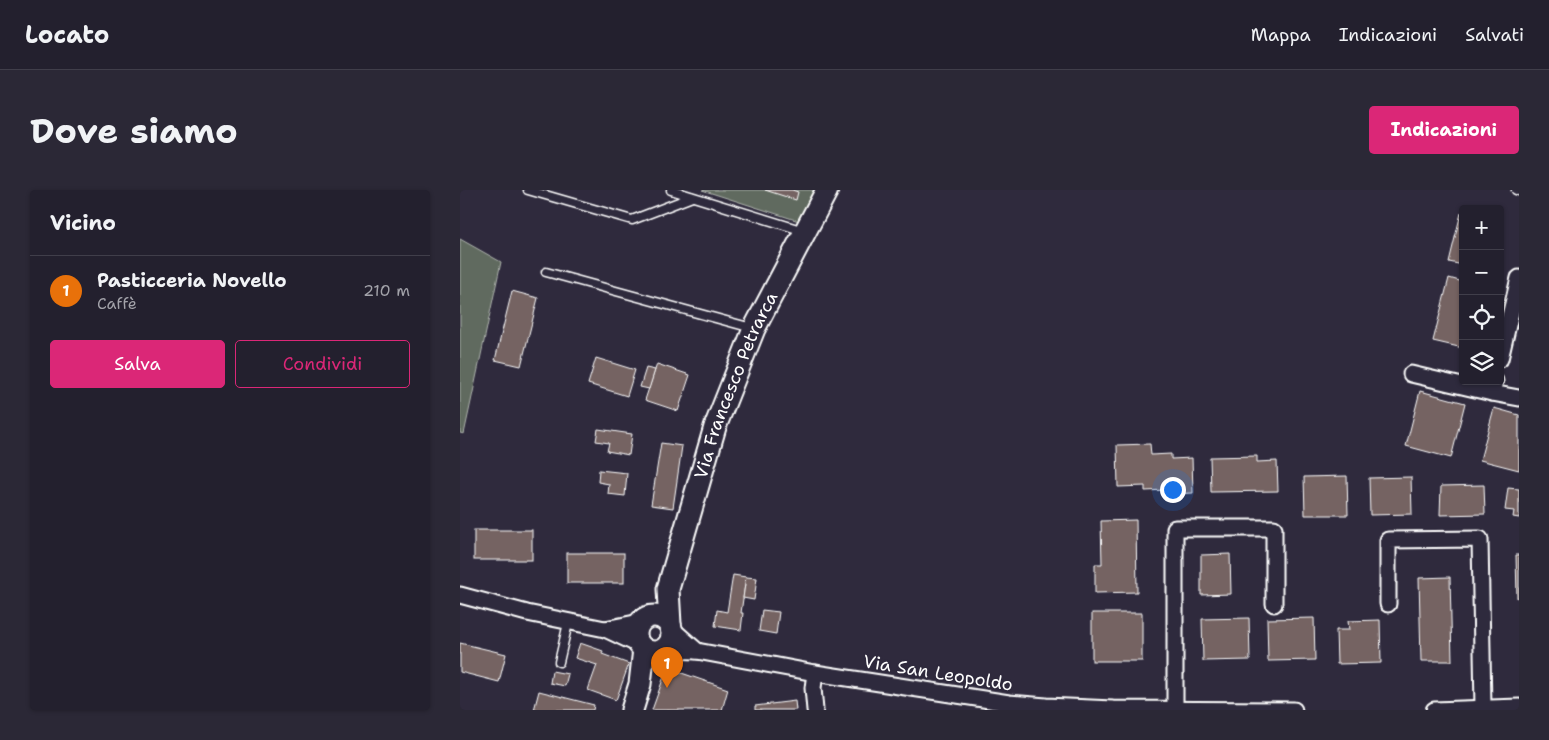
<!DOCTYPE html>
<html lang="it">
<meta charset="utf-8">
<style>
:root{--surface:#23202e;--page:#2b2836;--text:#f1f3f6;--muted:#a3a3aa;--line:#403e4a;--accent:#db2777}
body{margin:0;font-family:"Shantell Sans",sans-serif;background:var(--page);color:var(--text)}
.controls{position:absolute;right:15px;top:15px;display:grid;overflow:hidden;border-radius:5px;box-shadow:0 1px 4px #0004}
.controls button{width:45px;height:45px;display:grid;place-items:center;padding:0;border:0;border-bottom:1px solid var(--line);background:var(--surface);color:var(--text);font:25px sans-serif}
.you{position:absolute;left:712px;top:299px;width:18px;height:18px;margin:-12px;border:4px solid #fff;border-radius:50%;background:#1a73e8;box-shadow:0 0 0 8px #1a73e833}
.badge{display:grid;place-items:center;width:32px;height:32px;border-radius:50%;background:var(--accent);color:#fff;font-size:16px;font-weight:700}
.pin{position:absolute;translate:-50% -41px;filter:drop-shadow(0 1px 2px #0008)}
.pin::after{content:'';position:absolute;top:26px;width:18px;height:15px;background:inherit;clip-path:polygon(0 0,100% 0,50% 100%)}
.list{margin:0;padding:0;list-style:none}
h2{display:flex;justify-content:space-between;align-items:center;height:65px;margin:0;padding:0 20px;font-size:21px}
h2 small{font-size:16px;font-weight:400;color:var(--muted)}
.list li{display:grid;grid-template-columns:32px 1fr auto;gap:15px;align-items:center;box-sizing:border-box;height:70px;padding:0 20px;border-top:1px solid var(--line)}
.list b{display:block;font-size:19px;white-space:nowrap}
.list p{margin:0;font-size:16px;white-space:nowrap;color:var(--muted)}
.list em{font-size:16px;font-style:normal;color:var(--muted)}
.actions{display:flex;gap:10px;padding:15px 20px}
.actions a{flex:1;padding:11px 0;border:1px solid var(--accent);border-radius:5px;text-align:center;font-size:18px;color:var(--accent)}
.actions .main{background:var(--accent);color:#fff}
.icon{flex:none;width:28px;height:28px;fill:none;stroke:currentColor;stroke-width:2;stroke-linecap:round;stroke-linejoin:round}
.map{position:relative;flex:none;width:1059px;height:520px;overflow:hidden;border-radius:5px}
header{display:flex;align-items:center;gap:30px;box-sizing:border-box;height:70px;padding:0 25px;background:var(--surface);border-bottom:1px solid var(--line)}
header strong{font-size:24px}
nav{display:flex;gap:28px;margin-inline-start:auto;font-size:18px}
.intro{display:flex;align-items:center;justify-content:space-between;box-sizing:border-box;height:120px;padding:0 30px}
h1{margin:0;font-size:35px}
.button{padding:12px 22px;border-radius:5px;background:var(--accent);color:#fff;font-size:18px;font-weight:700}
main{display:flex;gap:30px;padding:0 30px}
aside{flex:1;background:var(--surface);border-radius:5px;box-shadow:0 1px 4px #0004}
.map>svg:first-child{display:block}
.green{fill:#616b5f;stroke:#b0b5af}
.building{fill:#756362;stroke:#fff}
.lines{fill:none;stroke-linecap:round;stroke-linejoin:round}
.lane-casing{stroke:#fff;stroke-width:11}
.street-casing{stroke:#fff;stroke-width:19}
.secondary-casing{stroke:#fff;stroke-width:25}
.lane{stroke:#2f2a3d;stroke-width:8}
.street{stroke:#2f2a3d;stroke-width:15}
.secondary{stroke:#2f2a3d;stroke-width:21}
.labels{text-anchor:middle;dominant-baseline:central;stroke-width:4;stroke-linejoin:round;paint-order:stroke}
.street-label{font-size:18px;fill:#fff;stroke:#2f2a3d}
</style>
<header>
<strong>Locato</strong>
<nav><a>Mappa</a><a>Indicazioni</a><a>Salvati</a></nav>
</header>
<div class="intro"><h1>Dove siamo</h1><a class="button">Indicazioni</a></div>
<main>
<aside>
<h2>Vicino<small></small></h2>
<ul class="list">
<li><span class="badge" style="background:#e8710a">1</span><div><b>Pasticceria Novello</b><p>Caffè</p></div><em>210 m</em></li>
</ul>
<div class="actions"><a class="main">Salva</a><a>Condividi</a></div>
</aside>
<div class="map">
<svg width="1059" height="520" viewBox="0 0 1059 520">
<rect width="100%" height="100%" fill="#2f2a3d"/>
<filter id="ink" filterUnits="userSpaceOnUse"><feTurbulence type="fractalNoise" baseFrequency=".02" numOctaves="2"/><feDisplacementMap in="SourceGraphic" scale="10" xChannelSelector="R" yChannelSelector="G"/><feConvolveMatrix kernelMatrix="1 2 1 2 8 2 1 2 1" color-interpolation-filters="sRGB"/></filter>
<g filter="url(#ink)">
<g class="green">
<polygon points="242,0 358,0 342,32"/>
<polygon points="0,49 41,72 4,244 0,243"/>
</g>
<g class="building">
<polygon points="305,0 332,0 338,2 336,10"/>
<polygon points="1001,23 1003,23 1003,75 989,72"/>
<polygon points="989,88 1003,92 1003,158 973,151"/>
<polygon points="52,101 78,108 61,176 35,170"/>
<polygon points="136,168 175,180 167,206 128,194"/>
<polygon points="197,174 230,185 218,221 185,210"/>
<polygon points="186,178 195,180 189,199 180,197"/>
<polygon points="960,201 1005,213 991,268 946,256"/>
<polygon points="1034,218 1059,225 1059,280 1020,270"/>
<polygon points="138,239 172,244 169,265 147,261 149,253 136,251"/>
<polygon points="201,253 222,256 213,318 191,315"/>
<polygon points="690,254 691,265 711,264 711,269 732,268 733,303 706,304 706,300 685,301 685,296 658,297 657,255"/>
<polygon points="797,266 797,272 817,271 818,301 751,302 750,267"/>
<polygon points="139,280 167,283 165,306 148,304 149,294 138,292"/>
<polygon points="887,286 888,325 845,325 844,287"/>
<polygon points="951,287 952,324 910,325 909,288"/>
<polygon points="1024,295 1025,324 980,325 981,296"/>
<polygon points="1048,298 1059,299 1059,328 1053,327 1054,321 1045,320"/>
<polygon points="676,330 677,402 635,403 635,374 642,374 641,331"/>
<rect x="14" y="340" width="58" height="30"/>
<rect x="107" y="363" width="57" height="30"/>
<polygon points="770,364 771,404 741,405 741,365"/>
<polygon points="1056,365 1059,365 1059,408 1057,408"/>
<polygon points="273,385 286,387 281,423 283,423 281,440 255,436 257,420 267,422"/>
<polygon points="286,387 297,388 294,410 283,408"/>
<polygon points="990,387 992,471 961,471 959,388"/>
<polygon points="302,420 319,422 316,444 299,441"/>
<rect x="632" y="423" width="50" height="48"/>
<polygon points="789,428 790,470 743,471 742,429"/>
<polygon points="854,428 855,470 808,471 807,429"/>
<polygon points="920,430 921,473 877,474 876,440 889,440 888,431"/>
<polygon points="0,453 46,464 39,492 0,482"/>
<polygon points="120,453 143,461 142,464 169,474 156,510 128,500 137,475 115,468"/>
<polygon points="207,478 268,499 262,520 192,520"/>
<polygon points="92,481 108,484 105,496 90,493"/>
<polygon points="79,501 134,515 133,520 74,520"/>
<polygon points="335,511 336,520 295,520 295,516"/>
</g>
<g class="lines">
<g class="lane-casing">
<g id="lane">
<polyline points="68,0 172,30 232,7"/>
<polyline points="211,0 344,41"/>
<polyline points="1056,0 1059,1"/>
<polyline points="86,82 292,138"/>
<polyline points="99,472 108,433"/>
</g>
</g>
<g class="street-casing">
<g id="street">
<polyline points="1040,169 1059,88"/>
<polyline points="951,184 1032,203"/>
<polyline points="1035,191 1032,203 1059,208"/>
<polyline points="0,405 67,423 145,439 179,455"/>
<polyline points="928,414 928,350 1020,349 1023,518"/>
<polyline points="145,439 180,432"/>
<polyline points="212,439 237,461"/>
<polyline points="203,460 237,461 355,483 549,513 586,516 653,519 834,520"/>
<polyline points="355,483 353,498 355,520"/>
<polyline points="715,518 715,338 814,338 814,414"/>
<polyline points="974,520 1059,517"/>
</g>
</g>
<g class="secondary-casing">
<g id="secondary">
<circle cx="194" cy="444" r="18"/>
<path id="s1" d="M210 434 208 399 255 237 294 139 367 0"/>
<polyline points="172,520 180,494 184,459"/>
</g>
</g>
<use href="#lane" class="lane"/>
<use href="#street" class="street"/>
<use href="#secondary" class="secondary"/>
</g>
</g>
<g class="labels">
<g class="street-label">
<text stroke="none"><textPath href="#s1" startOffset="250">Via Francesco Petrarca</textPath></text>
<text transform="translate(478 483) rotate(9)">Via San Leopoldo</text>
</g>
</g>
</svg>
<div class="controls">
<button>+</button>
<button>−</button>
<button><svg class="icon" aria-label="locate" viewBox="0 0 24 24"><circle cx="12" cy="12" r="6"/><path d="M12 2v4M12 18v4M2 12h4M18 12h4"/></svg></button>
<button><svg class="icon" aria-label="layers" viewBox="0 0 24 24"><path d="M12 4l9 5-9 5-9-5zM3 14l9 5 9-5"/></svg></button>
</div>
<div class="you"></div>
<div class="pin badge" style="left:207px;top:498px;background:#e8710a">1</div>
</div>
</main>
